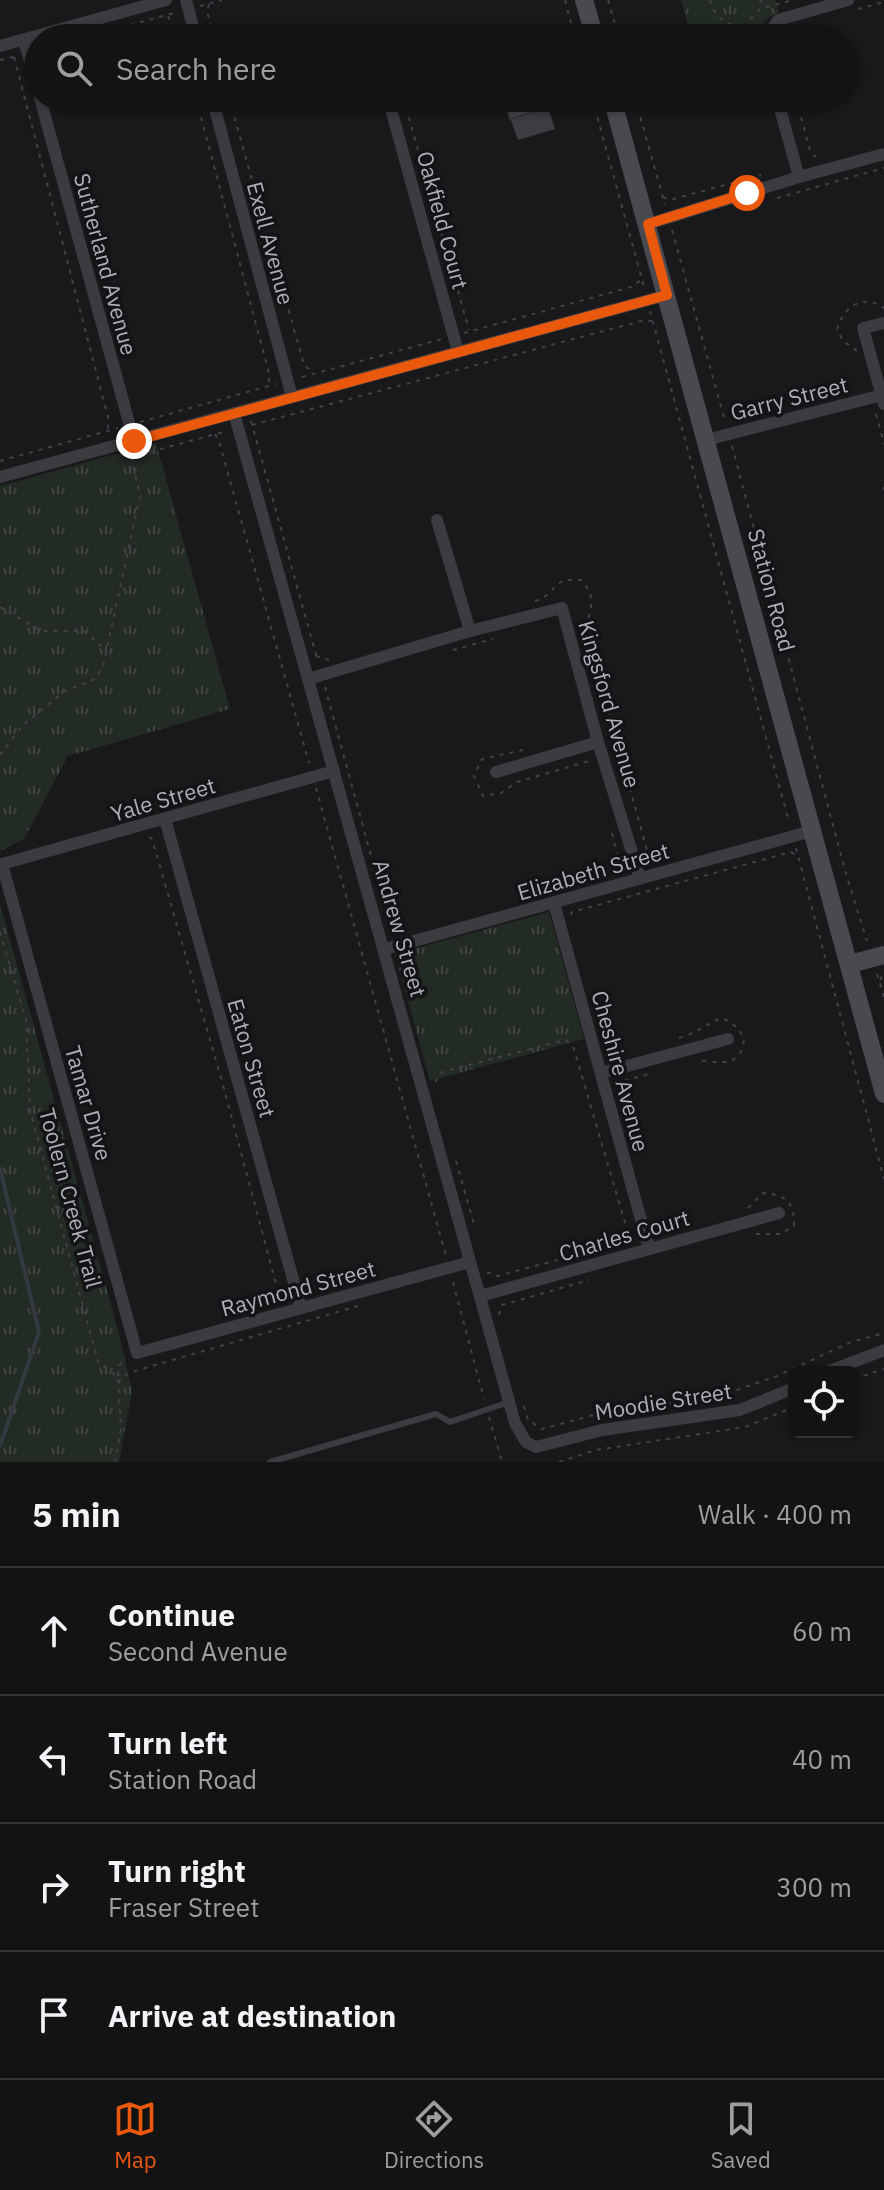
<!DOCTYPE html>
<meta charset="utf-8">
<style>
:root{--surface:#131314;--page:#202022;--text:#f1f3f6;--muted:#9d9ea0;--line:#323234;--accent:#ea580c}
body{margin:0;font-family:"IBM Plex Sans",sans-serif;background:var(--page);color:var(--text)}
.controls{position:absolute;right:24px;bottom:24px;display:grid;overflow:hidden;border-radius:12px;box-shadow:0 2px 6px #0004}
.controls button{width:72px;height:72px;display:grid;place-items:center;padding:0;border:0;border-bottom:2px solid var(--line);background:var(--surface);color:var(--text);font:40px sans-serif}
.stop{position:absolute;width:24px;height:24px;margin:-18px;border:6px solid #ea580c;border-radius:50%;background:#fff}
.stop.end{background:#ea580c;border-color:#fff;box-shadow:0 2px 8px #0008}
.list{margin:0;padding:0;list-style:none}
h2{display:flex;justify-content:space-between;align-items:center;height:104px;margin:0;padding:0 32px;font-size:34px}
h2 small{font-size:26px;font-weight:400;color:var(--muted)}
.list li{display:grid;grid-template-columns:52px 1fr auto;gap:24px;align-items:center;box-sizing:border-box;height:128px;padding:0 32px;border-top:2px solid var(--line)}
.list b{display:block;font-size:30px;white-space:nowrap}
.list p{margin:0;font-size:26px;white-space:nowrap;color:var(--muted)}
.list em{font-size:26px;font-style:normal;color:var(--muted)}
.icon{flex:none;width:44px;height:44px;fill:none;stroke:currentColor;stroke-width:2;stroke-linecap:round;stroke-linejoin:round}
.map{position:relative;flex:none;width:884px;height:1462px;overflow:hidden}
.search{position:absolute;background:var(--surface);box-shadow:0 2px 6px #0004;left:24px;right:24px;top:24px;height:88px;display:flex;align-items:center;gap:20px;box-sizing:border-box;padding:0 28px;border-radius:44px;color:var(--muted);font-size:30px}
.sheet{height:616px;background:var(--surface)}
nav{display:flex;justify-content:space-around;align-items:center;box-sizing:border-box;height:112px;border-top:2px solid var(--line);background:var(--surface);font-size:22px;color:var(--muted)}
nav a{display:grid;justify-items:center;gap:4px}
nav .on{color:var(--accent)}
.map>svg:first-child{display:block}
.park{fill:url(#park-tufts)}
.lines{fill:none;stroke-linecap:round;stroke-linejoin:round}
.stream{stroke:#323940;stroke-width:4}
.path{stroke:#414247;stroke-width:2;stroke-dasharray:4 6;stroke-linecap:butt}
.lane{stroke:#3b3b40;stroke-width:6}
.street{stroke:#3b3b40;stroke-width:12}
.secondary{stroke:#494a50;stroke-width:18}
.wall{fill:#3d3c40}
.building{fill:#47464b;stroke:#323134;stroke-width:2}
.route{stroke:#ea580c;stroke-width:10}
.labels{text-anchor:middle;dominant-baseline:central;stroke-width:7;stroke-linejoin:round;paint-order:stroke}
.street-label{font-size:22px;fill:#adb0ba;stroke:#141416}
</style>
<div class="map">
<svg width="884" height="1462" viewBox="0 0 884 1462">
<defs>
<pattern id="park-tufts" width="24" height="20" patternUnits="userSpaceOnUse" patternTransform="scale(2)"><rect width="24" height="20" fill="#232b25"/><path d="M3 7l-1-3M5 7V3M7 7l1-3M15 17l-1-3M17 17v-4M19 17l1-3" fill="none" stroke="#404743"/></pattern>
</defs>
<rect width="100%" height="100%" fill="#19191b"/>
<g class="park">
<polygon points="681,0 775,0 778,12 765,20 759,33 740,38 692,38"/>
<polygon points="156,443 230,709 68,756 24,839 0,851 0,486"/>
<polygon points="0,904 119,1334 132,1392 119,1462 0,1462"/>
<polygon points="549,912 584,1039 430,1081 395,954"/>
</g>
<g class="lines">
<polyline class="stream" points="0,1168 39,1332 0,1446"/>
<g class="path">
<polyline points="565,0 575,38"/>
<polyline points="608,0 619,38"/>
<path d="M710 0C714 19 729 25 746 29"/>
<polyline points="759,0 769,6"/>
<polyline points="209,4 207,11 214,38"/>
<polyline points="200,6 222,0"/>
<polyline points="858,9 884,2"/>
<polyline points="168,16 179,38"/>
<polyline points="82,38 178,12"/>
<polyline points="750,38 748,21 760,9 793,0"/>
<polyline points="14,57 109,421 107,431"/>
<polyline points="0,60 14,57"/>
<polyline points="196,98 270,377 267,386"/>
<polyline points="229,98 304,365 314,373"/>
<polyline points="410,98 407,106 409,118 469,330"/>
<polyline points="592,98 645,290"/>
<polyline points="635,98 665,205"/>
<polyline points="796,98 811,154 818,158"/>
<polyline points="663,197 670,200 761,175"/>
<polyline points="777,198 884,168"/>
<polyline points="672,230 725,421"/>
<polyline points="650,311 789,822"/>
<polyline points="464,333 631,287 641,280"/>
<path d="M857 351 843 341 837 329C844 307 862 293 884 308"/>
<polyline points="302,377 442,339"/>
<polyline points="876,414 884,444"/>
<polyline points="251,421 318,662"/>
<polyline points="140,422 276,384"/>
<polyline points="252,425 641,321 652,321"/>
<polyline points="215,434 219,441 309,763"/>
<polyline points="732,446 846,874 867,941"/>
<polyline points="131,457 227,431"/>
<polyline points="0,461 118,428"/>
<polyline points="884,487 884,490"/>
<path d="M535 601C558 594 550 577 581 580 597 597 591 606 586 627L650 862"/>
<polyline points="0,607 41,631 84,631 106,650"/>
<polyline points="453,650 493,639"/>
<polyline points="316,656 329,660"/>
<polyline points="325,687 379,885"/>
<polyline points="523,750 482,759 474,776 483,796 501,793 517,782 589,761 591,763"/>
<polyline points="0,755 23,725 65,691 95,679 103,666 140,496 131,456"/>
<polyline points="316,788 446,1256"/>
<polyline points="612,833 619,863 616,873"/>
<polyline points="149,837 152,839 223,1085 276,1284 276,1303"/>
<polyline points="796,848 884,1179"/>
<polyline points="571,915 572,912 791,852 798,857"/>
<polyline points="0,932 26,1020 30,1110 98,1362 118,1377 121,1429 115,1462"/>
<polyline points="877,974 884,997"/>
<polyline points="880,980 884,973"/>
<path d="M679 1038C695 1034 706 1024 722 1018 735 1024 751 1036 740 1053 738 1055 733 1061 730 1061 721 1064 706 1060 697 1061"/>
<polyline points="435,1082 442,1072 566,1040 574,1049 628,1233 624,1242"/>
<polyline points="618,1087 620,1082 652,1073"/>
<polyline points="456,1161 474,1224"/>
<path d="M748 1208 763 1193C787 1195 794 1202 794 1226L780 1234H753"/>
<polyline points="487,1272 497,1276 569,1257"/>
<polyline points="453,1282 484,1399"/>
<polyline points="499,1315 502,1305 589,1280"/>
<polyline points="118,1376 119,1366 125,1357"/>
<polyline points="854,1379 884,1369"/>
<polyline points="118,1383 128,1373 358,1306"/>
<polyline points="524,1406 528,1420 542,1429 609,1411 691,1401 728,1393 777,1376 851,1342 884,1333"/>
<polyline points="489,1417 502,1462"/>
<polyline points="559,1462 596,1450 745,1427 794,1407"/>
</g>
<polyline class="lane" points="270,1462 436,1414 450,1422 509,1402"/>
<g class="street">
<polyline points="186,0 196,38"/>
<polyline points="766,38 778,20 848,0"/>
<polyline points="24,40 38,90"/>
<polyline points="0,46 166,0"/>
<polyline points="40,98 134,441"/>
<polyline points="212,98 292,397"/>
<polyline points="391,98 391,109 458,352"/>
<polyline points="777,98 799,177"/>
<polyline points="648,224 799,177 884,154"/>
<polyline points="884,323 863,328 884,404"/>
<polyline points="234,413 515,1423 526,1442 536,1447"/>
<polyline points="706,440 882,395"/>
<polyline points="0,477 667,295"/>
<polyline points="437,520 470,631"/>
<polyline points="308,679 470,631 562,608 598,742 640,878"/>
<polyline points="334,771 2,864 137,1353 470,1262"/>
<polyline points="496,772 598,742"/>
<polyline points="165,819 301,1308"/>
<polyline points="554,903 649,1249"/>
<polyline points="385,949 812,831"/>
<polyline points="601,1073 728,1039"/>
<polyline points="480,1296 779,1213"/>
<polyline points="827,1372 884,1350"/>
<polyline points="536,1447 602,1430 740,1410 794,1388"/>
</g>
<g class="secondary">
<polyline points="584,0 595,38"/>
<polyline points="612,98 884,1094"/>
<polyline points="850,964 884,955"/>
</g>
</g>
<polygon class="wall" points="503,98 545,98 555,129 518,140"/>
<polygon class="building" points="503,98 544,98 547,108 510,119"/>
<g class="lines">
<polyline class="route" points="134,441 667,295 648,224 747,193"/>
</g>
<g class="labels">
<g class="street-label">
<text transform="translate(443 220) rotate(75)">Oakfield Court</text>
<text transform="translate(271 243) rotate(75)">Exell Avenue</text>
<text transform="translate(106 264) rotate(75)">Sutherland Avenue</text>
<text transform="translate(789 398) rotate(-14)">Garry Street</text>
<text transform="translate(772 590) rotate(75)">Station Road</text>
<text transform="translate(610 704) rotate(74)">Kingsford Avenue</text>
<text transform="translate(163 799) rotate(-16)">Yale Street</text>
<text transform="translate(593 871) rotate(-16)">Elizabeth Street</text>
<text transform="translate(400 928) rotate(74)">Andrew Street</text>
<text transform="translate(252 1058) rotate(74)">Eaton Street</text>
<text transform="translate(621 1071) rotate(75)">Cheshire Avenue</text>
<text transform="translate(89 1103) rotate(74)">Tamar Drive</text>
<text transform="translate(71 1198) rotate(75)">Toolern Creek Trail</text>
<text transform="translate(624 1235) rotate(-16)">Charles Court</text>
<text transform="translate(298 1288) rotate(-15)">Raymond Street</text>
<text transform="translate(663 1401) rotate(-9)">Moodie Street</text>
</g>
</g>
</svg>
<div class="controls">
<button><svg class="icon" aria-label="locate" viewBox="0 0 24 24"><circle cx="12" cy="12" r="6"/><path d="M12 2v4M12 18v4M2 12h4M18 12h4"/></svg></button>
</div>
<div class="stop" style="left:747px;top:193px"></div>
<div class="stop end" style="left:134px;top:441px"></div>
<div class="search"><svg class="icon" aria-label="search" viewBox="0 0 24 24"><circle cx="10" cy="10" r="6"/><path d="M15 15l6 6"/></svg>Search here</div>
</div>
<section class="sheet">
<h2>5 min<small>Walk · 400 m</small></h2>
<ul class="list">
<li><svg class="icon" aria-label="ahead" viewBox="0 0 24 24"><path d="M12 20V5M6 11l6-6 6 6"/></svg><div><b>Continue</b><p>Second Avenue</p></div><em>60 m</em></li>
<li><svg class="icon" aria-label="left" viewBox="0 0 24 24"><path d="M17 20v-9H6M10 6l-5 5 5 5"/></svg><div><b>Turn left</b><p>Station Road</p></div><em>40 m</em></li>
<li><svg class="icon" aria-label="right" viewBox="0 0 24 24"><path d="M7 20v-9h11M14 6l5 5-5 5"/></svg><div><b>Turn right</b><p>Fraser Street</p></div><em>300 m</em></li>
<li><svg class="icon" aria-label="arrive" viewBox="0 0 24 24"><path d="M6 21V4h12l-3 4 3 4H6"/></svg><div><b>Arrive at destination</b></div></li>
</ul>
</section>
<nav>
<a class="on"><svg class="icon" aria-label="map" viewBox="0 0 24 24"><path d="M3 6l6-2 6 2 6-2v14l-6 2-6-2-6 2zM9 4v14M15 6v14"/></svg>Map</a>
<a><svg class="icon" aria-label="directions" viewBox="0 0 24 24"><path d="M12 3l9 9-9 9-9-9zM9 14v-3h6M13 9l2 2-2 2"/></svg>Directions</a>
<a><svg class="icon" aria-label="saved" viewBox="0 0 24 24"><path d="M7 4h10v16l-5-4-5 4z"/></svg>Saved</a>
</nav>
